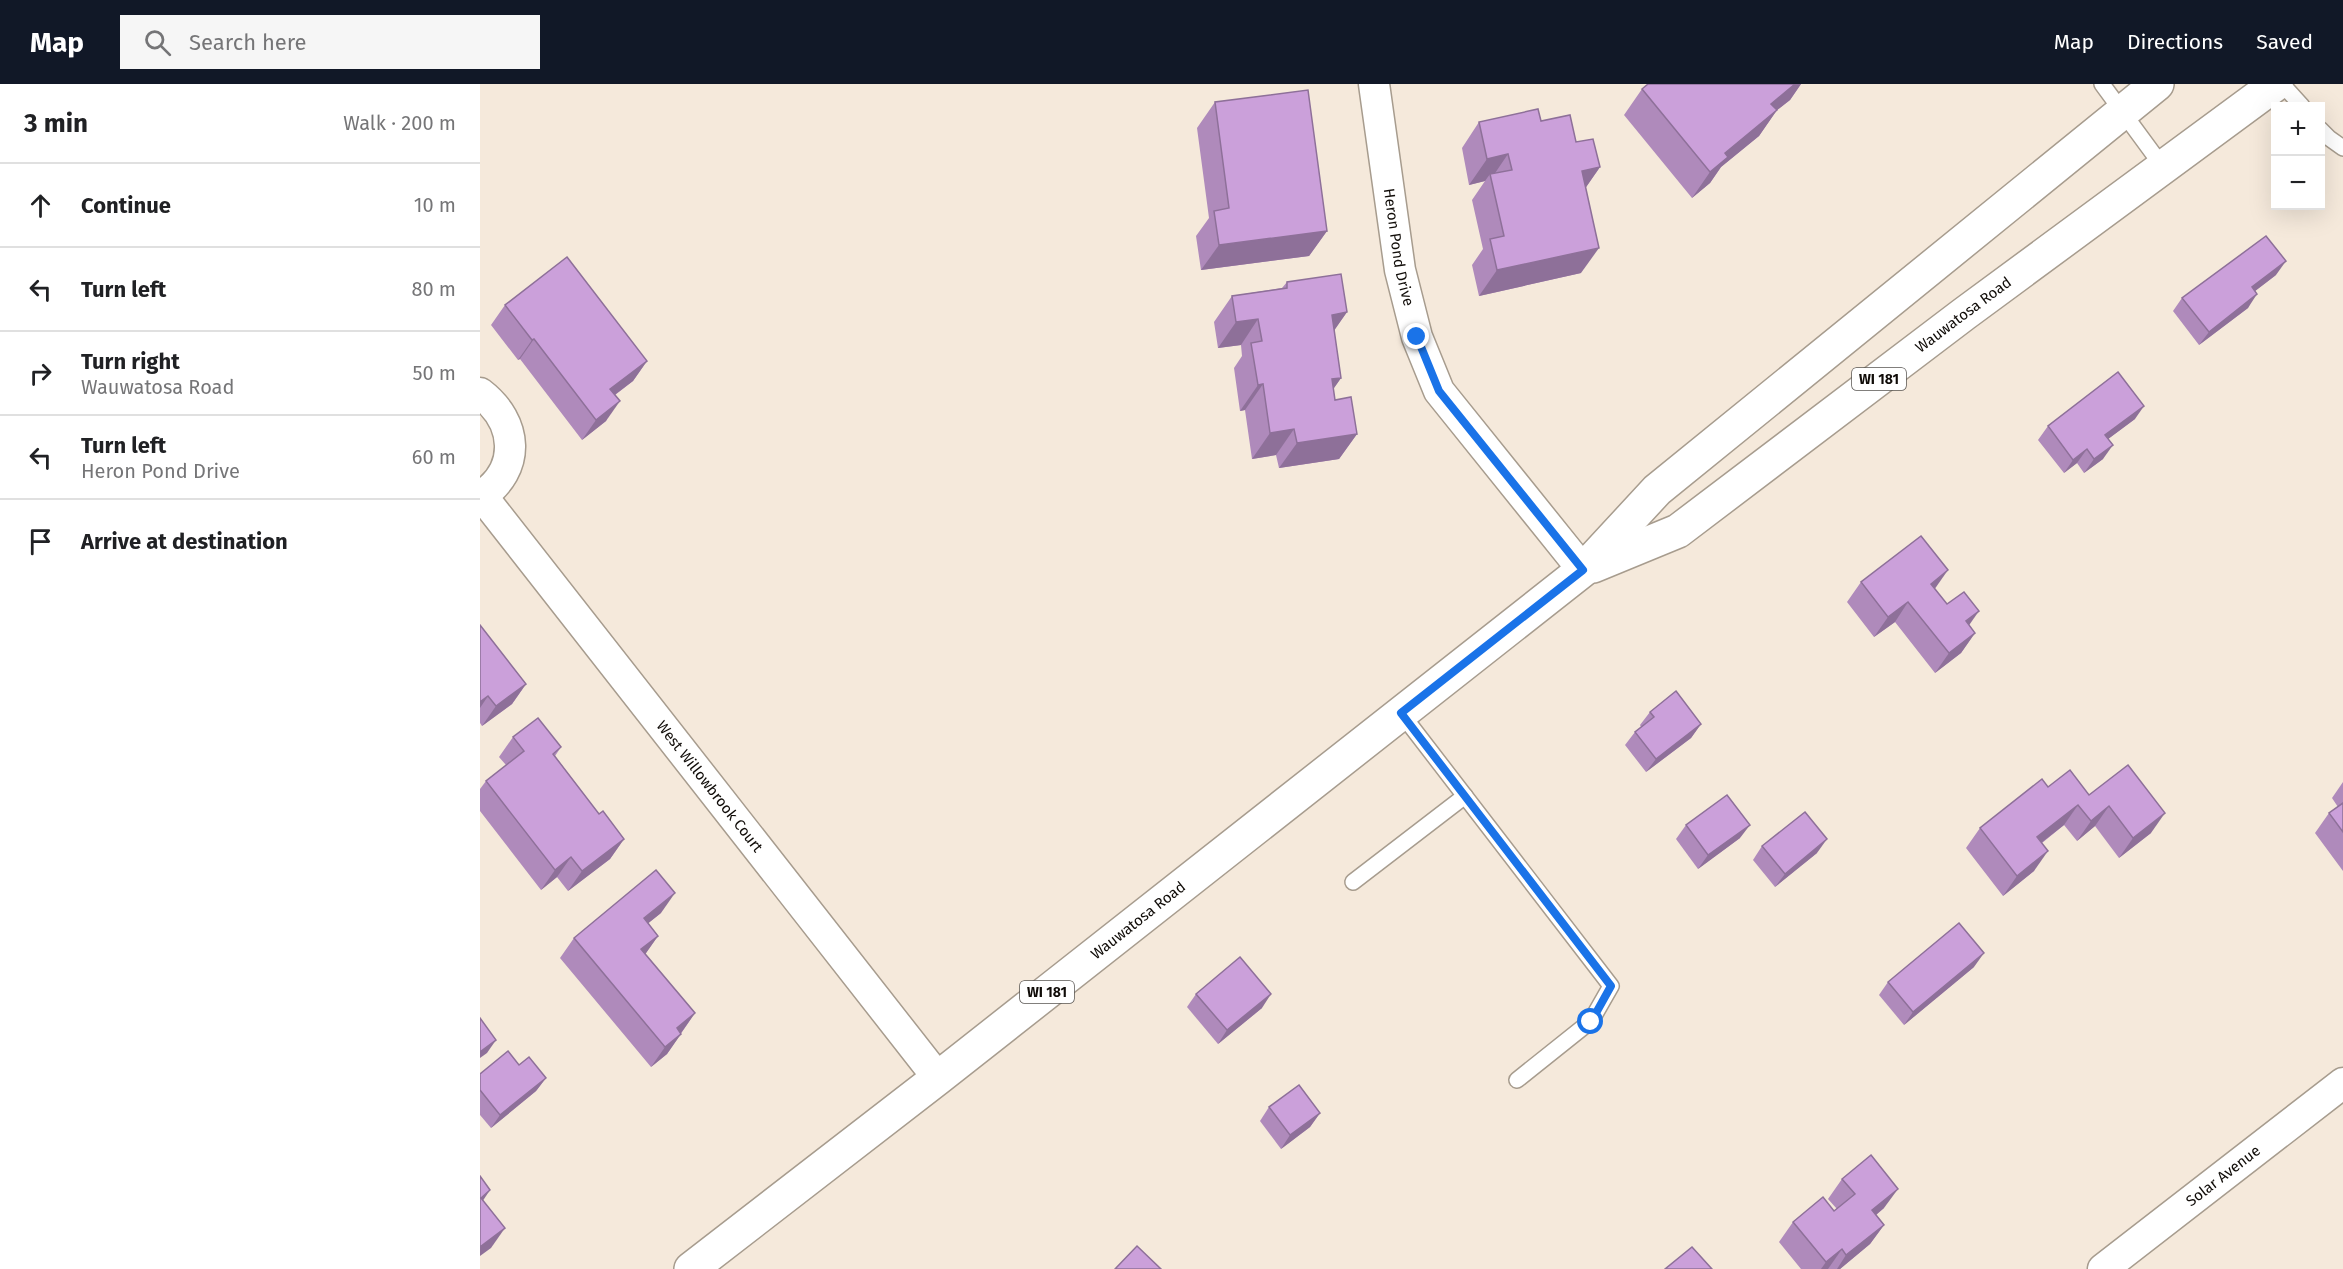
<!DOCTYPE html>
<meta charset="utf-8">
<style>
:root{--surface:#fff;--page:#f6f6f6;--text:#202124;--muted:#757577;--line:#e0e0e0;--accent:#111827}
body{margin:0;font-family:"Fira Sans",sans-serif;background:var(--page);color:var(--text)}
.controls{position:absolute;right:18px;top:18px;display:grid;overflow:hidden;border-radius:0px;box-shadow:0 6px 24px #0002}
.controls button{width:54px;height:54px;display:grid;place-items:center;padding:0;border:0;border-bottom:2px solid var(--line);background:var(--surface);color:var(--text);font:30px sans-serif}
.stop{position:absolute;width:18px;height:18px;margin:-14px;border:4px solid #1a73e8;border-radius:50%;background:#fff}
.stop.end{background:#1a73e8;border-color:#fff;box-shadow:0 2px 6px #0008}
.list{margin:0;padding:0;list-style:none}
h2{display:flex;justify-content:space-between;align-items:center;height:78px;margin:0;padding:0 24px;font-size:26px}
h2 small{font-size:20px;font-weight:400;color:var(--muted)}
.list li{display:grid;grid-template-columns:39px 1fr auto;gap:18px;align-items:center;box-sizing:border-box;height:84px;padding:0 24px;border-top:2px solid var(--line)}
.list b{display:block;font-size:22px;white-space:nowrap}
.list p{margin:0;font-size:20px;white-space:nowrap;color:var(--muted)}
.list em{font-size:20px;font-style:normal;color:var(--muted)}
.icon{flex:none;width:33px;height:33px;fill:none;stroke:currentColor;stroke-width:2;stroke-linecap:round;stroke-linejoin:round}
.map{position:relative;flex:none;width:1863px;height:1185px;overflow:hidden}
header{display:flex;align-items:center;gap:36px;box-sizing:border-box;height:84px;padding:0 30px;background:var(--accent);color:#fff}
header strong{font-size:28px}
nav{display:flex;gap:33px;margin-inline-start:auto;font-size:21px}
.search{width:420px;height:54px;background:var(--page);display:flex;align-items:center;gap:15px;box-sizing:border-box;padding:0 21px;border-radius:0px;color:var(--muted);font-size:22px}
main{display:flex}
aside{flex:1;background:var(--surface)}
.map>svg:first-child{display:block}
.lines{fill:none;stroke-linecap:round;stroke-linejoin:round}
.lane-casing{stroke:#a79c8e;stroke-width:18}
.street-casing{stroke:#a79c8e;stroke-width:33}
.primary-casing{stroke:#a79c8e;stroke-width:36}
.lane{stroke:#fff;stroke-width:15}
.street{stroke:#fff;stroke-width:30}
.primary{stroke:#fff;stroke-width:33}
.wall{fill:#af8abb}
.shaded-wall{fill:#8e7099}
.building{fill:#cba0da;stroke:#8e7099;stroke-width:1.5}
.route{stroke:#1a73e8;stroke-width:8}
.labels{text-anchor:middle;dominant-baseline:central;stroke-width:6;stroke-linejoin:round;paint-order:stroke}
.shield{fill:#fff;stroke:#585552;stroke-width:1.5}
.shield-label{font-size:14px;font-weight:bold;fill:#100c08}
.street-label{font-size:15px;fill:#100c08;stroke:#fff}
</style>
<header>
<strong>Map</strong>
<div class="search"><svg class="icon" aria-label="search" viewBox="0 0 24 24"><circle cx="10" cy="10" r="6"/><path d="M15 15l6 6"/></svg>Search here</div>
<nav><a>Map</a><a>Directions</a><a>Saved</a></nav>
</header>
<main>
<aside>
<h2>3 min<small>Walk · 200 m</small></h2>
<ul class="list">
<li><svg class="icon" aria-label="ahead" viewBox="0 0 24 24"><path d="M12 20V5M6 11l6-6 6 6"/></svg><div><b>Continue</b></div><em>10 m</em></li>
<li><svg class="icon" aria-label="left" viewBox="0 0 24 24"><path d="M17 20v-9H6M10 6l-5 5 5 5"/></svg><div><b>Turn left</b></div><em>80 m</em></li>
<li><svg class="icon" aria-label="right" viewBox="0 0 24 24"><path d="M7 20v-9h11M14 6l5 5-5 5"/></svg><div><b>Turn right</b><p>Wauwatosa Road</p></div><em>50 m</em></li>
<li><svg class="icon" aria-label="left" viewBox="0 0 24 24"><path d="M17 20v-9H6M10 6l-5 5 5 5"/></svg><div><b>Turn left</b><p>Heron Pond Drive</p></div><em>60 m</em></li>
<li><svg class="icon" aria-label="arrive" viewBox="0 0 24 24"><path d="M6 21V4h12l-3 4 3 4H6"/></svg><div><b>Arrive at destination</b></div></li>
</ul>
</aside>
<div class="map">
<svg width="1863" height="1185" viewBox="0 0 1863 1185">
<rect width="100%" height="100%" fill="#f5e9db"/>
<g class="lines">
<g class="lane-casing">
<g id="lane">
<polyline points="1622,0 1683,83"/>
<polyline points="1802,0 1822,22"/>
<polyline points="1840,45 1849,54 1863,64"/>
<polyline points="921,629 1131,902 1111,937 1037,996"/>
<polyline points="873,798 985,712"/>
</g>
</g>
<g class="street-casing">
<g id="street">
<path id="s1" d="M894 0 920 186 937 253 959 307 1103 486"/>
<path d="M0 309C38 338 42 385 0 413"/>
<path id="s2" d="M2 412 458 994"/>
<path id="s3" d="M1623 1185 1863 999"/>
</g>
</g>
<g class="primary-casing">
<g id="primary">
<path id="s4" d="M1113 482 1198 447 1484 230 1796 0"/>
<path id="s5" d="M211 1185 458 994 1103 486 1177 406 1677 0"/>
</g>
</g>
<use href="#lane" class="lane"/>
<use href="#street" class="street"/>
<use href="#primary" class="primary"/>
</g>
<g class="wall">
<polygon points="1192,0 1321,0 1310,16 1297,26 1279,52 1241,83 1230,99 1212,114 1144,31 1162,5"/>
<polygon points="735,18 847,147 829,172 721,186 716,152 729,134 717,44"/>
<polygon points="1061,37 1096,58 1120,83 1106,103 1101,189 999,212 992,181 1003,165 992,116 1005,97 989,101 982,64 999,38"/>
<polygon points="1796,191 1775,207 1768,224 1719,261 1693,227 1702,214"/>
<polygon points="807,198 867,228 854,246 861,294 853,305 855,316 877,350 859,375 799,384 796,371 772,375 765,326 760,327 754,284 762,272 761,261 738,264 734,238 752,212 802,204"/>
<polygon points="25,221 167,277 153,297 135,311 126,337 102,356 40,275 38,276 11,241"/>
<polygon points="1655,335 1628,355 1623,375 1604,389 1597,379 1584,389 1558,356 1568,342"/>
<polygon points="1381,498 1455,505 1467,520 1489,541 1495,549 1481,569 1455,589 1415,538 1394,553 1367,518"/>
<polygon points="0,541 46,600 32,620 2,642 0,639"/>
<polygon points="1170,628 1221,640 1211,654 1166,688 1145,661 1155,648 1161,643 1160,641"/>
<polygon points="33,653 81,663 75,672 119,730 144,755 130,775 88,807 77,793 61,806 0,727 0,705 6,697 26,681 19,673"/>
<polygon points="1648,681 1671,749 1639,774 1615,742 1597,757 1584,741 1562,759 1554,787 1523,812 1486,764 1500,744 1609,711"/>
<polygon points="1863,698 1863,787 1835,749 1849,729 1858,723 1852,714"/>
<polygon points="1206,741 1260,754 1218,785 1196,755"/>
<polygon points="1282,762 1337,769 1295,803 1273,776"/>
<polygon points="181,829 168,839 178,852 165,870 215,929 187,970 171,983 80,874 94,854"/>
<polygon points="1494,883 1424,941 1399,911 1408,898"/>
<polygon points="716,910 782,924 738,960 707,923"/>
<polygon points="39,981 66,994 56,1007 11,1044 0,1031 0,990"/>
<polygon points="789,1023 840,1029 830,1043 801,1065 780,1037"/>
<polygon points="1362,1095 1404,1124 1396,1131 1404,1141 1390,1160 1360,1185 1321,1185 1299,1158 1313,1138 1354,1127 1357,1125 1348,1115"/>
</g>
<g class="shaded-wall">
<polygon points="1315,0 1321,0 1310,16 1273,45 1291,20"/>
<polygon points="1297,26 1279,52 1241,83 1230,99 1212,114 1230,88 1245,69"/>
<polygon points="1028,70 1011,95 1010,90 1005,97 989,101 1007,75"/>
<polygon points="1120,83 1102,109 1102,87"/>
<polygon points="847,147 829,172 721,186 739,161"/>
<polygon points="1119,164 1101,189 999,212 1017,186"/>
<polygon points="1806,177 1796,191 1762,217 1772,203"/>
<polygon points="1777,210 1768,224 1719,261 1729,248"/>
<polygon points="867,228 849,254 852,231"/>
<polygon points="778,235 761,261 738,264 756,238"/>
<polygon points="54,255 40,275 38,276 52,256"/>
<polygon points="167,277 153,297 116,325 130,305"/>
<polygon points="861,294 843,320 852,295"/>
<polygon points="783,300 765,326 760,327 778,301"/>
<polygon points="140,317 126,337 102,356 116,336"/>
<polygon points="1664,322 1655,335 1616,364 1625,351"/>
<polygon points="814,345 796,371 772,375 790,349"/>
<polygon points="877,350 859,375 799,384 817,359"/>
<polygon points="1633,361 1623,375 1604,389 1614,375"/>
<polygon points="1607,365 1597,379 1584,389 1593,376"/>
<polygon points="1468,486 1454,506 1451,500"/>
<polygon points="1428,518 1415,538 1394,553 1408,533"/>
<polygon points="1499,527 1485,547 1486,537"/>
<polygon points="1495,549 1481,569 1455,589 1469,569"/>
<polygon points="46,600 32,620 2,642 16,622"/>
<polygon points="8,612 0,624 0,618"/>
<polygon points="1221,640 1211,654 1166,688 1176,675"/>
<polygon points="1598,721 1584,741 1543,773 1557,753"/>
<polygon points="1629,722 1615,742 1597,757 1611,737"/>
<polygon points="1685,729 1671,749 1639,774 1653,754"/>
<polygon points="1270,741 1260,754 1218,785 1228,771"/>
<polygon points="144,755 130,775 88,807 102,787"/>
<polygon points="1347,755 1337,769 1295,803 1305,790"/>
<polygon points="1568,767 1554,787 1523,812 1537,792"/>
<polygon points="91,773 77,793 61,806 75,786"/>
<polygon points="195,809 181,829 150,854 164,834"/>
<polygon points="178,852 164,872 161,865"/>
<polygon points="1504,869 1494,883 1424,941 1433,928"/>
<polygon points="791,910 782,924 738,960 747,946"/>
<polygon points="215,929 201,949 183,964 197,944"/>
<polygon points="201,950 187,970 171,983 185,963"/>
<polygon points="16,956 7,969 0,974 0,968"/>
<polygon points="66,994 56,1007 11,1044 20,1031"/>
<polygon points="840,1029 830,1043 801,1065 810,1051"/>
<polygon points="1418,1105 1404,1124 1378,1146 1392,1126"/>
<polygon points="10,1106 0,1121 0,1115"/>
<polygon points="1404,1141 1390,1160 1360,1185 1357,1185 1366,1171"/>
<polygon points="25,1144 11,1164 0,1172 0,1163"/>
<polygon points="1362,1165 1348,1185 1341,1185 1346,1178"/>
</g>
<g class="building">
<polygon points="1168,0 1315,0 1291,20 1297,26 1245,69 1248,73 1230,88 1162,5"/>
<polygon points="828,6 847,147 739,161 734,127 749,124 735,18"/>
<polygon points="1058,25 1061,37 1090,31 1096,58 1113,55 1120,83 1102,87 1119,164 1017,186 1010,155 1024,152 1010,90 1032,86 1028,70 1007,75 999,38"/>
<polygon points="1786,152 1806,177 1772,203 1777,210 1729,248 1702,214"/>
<polygon points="87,173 167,277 130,305 140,317 116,336 54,255 52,256 25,221"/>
<polygon points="861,190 867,228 852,231 861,294 852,295 855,316 871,313 877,350 817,359 814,345 790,349 783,300 778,301 771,259 782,257 778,235 756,238 752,212 807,204 807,198"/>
<polygon points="1638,288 1664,322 1625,351 1633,361 1614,375 1607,365 1593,376 1568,342"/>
<polygon points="1441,452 1468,486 1451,500 1467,520 1484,508 1499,527 1486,537 1495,549 1469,569 1428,518 1408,533 1381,498"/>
<polygon points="0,541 46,600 16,622 8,612 0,618"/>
<polygon points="1196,607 1221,640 1176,675 1155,648 1174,633 1170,628"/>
<polygon points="58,634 81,663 73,670 119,730 123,727 144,755 102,787 91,773 75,786 6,697 44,667 33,653"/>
<polygon points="1648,681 1685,729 1653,754 1629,722 1611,737 1598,721 1557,753 1568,767 1537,792 1500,744 1562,695 1568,703 1590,686 1609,711"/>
<polygon points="1247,711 1270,741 1228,771 1206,741"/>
<polygon points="1863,719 1863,748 1849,729"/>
<polygon points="1325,728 1347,755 1305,790 1282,762"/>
<polygon points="176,786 195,809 164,834 178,852 161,865 215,929 197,944 201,950 185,963 94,854"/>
<polygon points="1479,839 1504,869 1433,928 1408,898"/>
<polygon points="760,873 791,910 747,946 716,910"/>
<polygon points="0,934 16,956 0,968"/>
<polygon points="28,967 39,981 49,973 66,994 20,1031 0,1006 0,990"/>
<polygon points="819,1001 840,1029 810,1051 789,1023"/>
<polygon points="1391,1071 1418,1105 1392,1126 1404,1141 1366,1171 1362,1165 1346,1178 1313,1138 1343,1113 1354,1127 1375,1110 1362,1095"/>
<polygon points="0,1092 10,1106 1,1114 25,1144 0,1163"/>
<polygon points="657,1162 681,1185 635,1185"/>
<polygon points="1212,1163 1232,1185 1185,1185"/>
</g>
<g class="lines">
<polyline class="route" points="937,253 959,307 1103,486 921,629 1131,902 1111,938"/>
</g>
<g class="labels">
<g class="shield">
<rect x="1372" y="284" width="54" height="22" rx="4.5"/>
<rect x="540" y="897" width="54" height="22" rx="4.5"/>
</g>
<g class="shield-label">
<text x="1399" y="295">WI 181</text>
<text x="567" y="908">WI 181</text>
</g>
<g class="street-label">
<text stroke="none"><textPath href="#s1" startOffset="165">Heron Pond Drive</textPath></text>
<text stroke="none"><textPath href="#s4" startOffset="450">Wauwatosa Road</textPath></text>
<text stroke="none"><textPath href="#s2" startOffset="369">West Willowbrook Court</textPath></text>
<text stroke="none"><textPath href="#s5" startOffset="567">Wauwatosa Road</textPath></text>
<text stroke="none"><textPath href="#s3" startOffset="152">Solar Avenue</textPath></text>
</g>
</g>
</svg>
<div class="controls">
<button>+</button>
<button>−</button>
</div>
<div class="stop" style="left:1111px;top:938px"></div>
<div class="stop end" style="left:937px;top:253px"></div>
</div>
</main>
